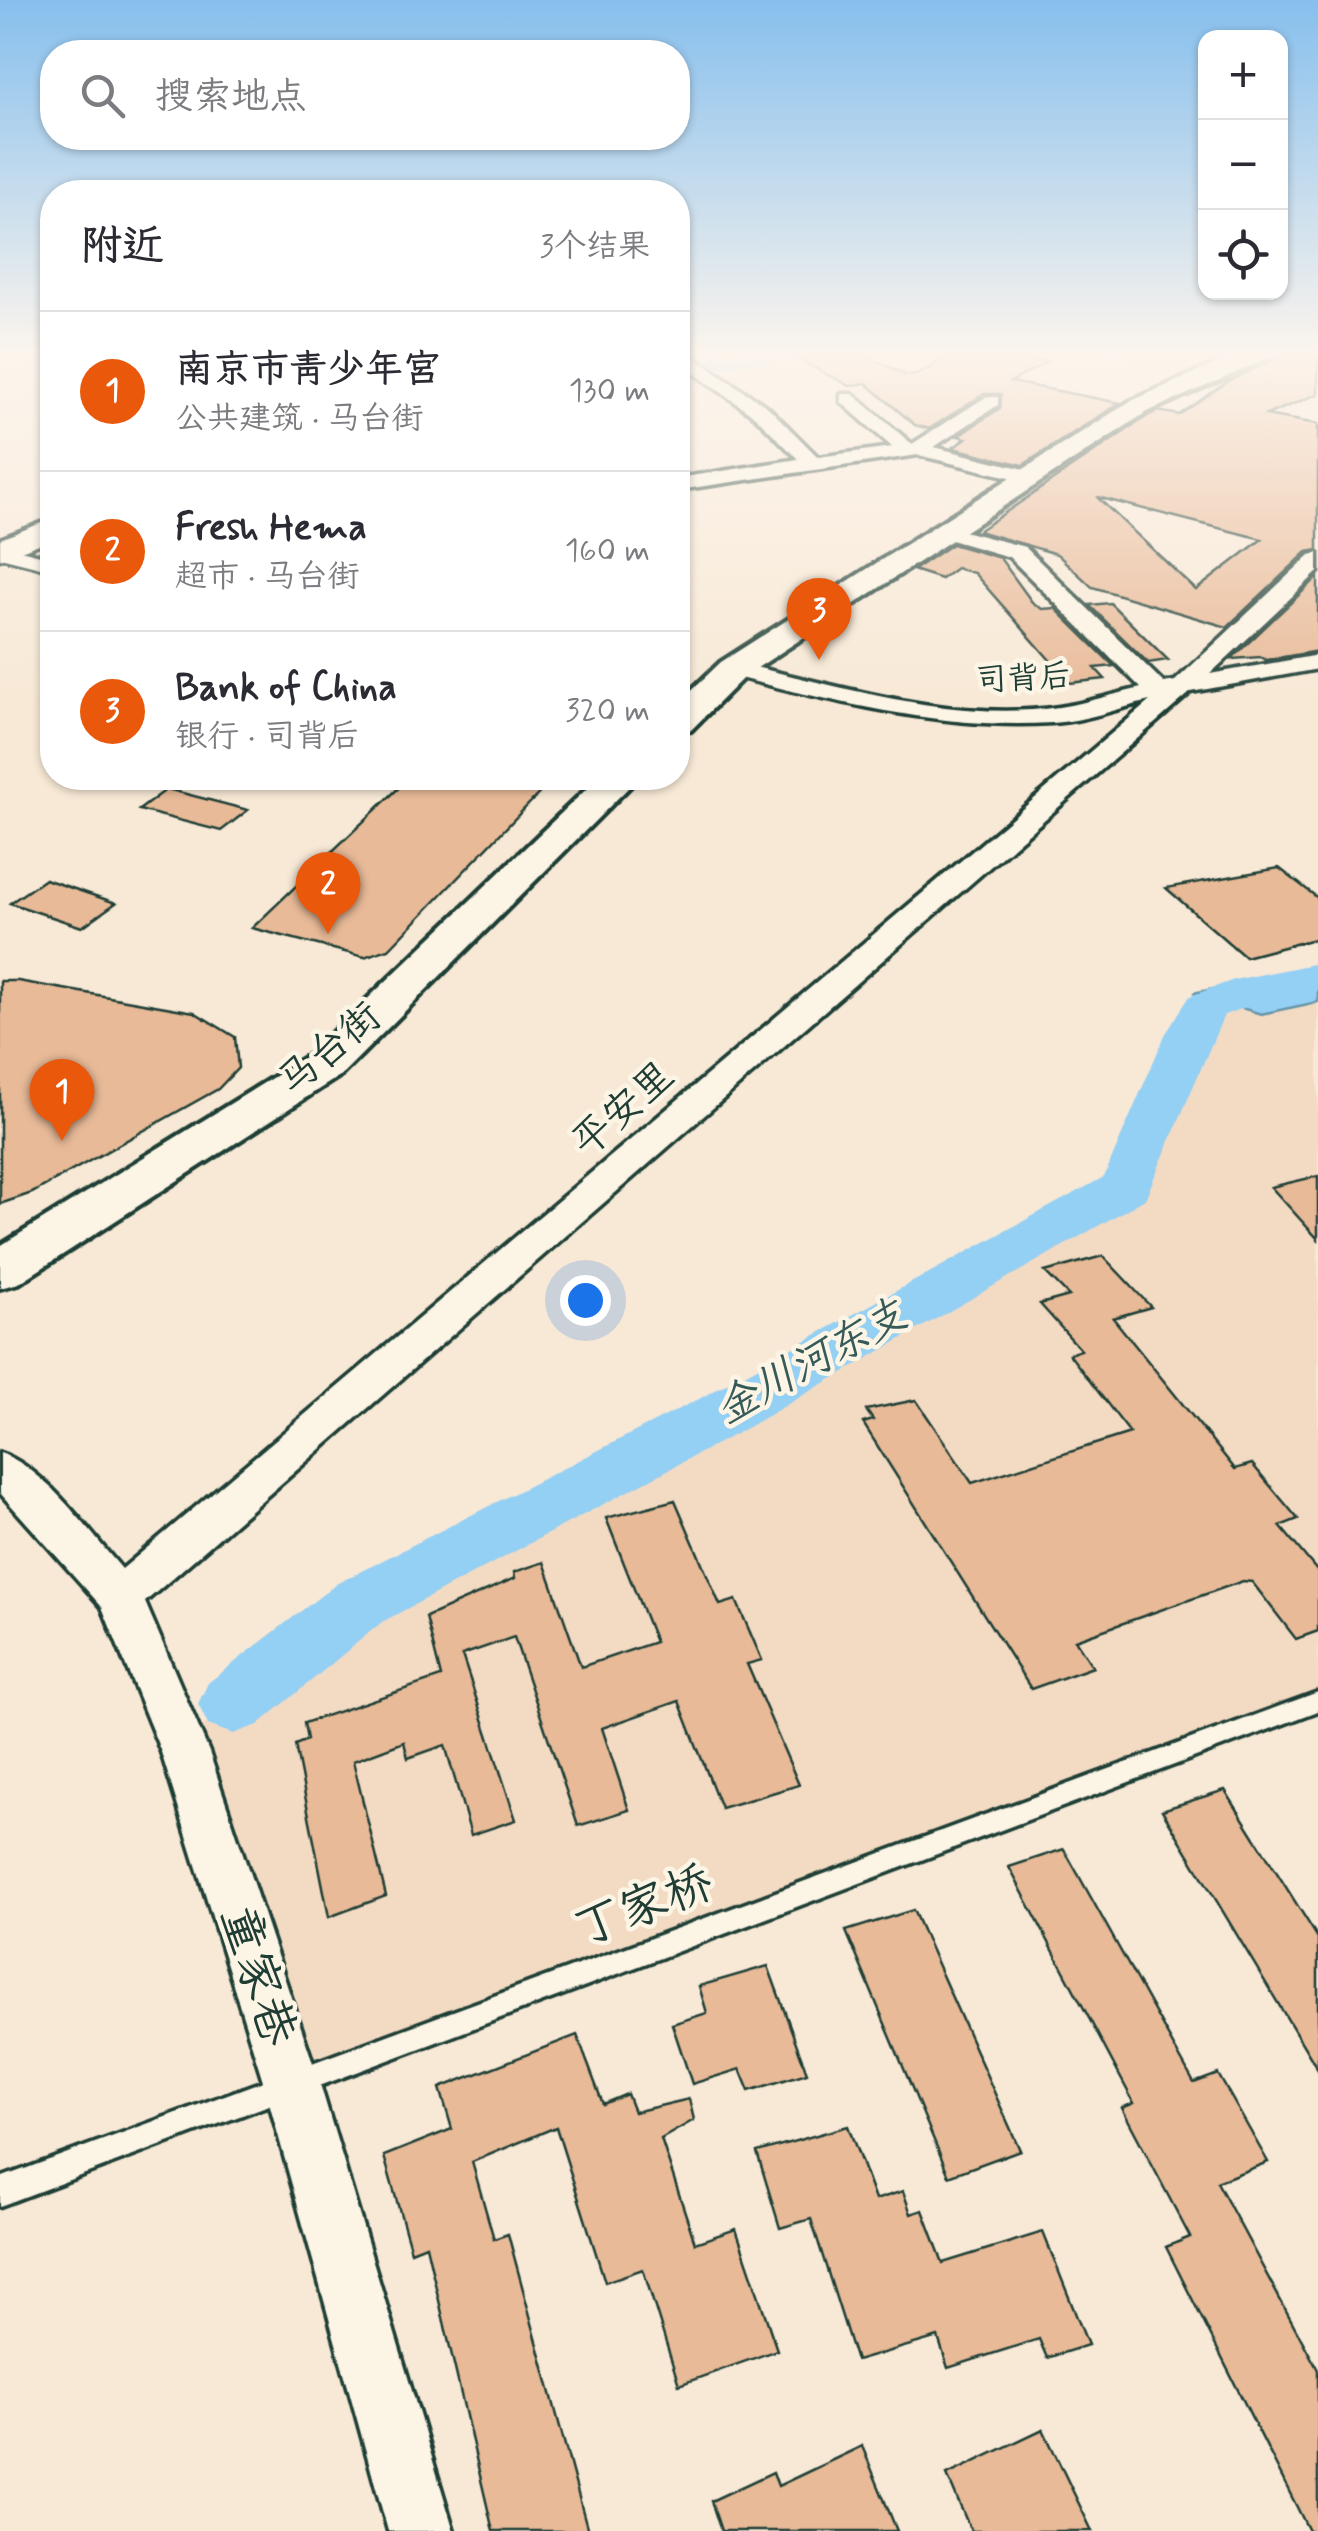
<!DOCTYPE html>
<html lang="zh">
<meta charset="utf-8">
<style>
:root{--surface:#fff;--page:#f2f2f3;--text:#2b2b33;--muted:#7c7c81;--line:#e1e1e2;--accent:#ea580c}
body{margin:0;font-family:Mynerve,"LXGW WenKai TC",sans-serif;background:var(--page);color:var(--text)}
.controls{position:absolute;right:30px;top:30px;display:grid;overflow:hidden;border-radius:20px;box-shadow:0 2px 8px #0004}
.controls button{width:90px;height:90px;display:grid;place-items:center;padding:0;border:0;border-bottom:2px solid var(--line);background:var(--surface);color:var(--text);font:50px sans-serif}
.you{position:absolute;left:585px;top:1300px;width:35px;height:35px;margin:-25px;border:8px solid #fff;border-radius:50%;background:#1a73e8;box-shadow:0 0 0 15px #1a73e833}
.badge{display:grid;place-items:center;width:65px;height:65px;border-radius:50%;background:var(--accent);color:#fff;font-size:32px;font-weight:700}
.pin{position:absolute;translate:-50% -82px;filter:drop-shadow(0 2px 5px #0008)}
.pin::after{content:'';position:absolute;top:52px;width:35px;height:30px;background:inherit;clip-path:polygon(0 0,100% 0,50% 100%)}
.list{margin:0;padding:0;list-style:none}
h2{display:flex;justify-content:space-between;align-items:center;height:130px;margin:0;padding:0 40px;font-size:42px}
h2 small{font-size:32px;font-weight:400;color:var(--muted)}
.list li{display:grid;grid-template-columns:65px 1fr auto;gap:30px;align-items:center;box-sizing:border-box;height:160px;padding:0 40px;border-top:2px solid var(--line)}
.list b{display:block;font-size:38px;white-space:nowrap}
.list p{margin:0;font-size:32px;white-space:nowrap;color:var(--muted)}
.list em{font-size:32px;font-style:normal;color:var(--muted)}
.icon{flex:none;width:55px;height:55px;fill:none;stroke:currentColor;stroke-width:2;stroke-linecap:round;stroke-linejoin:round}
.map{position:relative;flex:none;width:1318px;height:2531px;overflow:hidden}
.search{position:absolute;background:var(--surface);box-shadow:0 2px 8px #0004;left:40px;top:40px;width:650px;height:110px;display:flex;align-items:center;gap:25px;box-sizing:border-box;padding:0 35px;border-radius:40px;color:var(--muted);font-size:38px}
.panel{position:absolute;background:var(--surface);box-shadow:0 2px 8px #0004;left:40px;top:180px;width:650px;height:610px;border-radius:40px}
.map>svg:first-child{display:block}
.built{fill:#f3dbc3}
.water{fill:#94cff4;stroke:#6595a7;stroke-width:2.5}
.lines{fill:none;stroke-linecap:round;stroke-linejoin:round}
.river{fill:#94cff4;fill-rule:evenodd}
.building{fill:#e8ba98;stroke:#1f3d34;stroke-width:2.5;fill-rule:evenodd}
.lane-casing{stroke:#1f3d34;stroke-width:7}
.street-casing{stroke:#1f3d34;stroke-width:7}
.secondary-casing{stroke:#1f3d34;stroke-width:8}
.primary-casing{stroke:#1f3d34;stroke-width:7}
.lane{fill:#fcf5e5;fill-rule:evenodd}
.street{fill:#fcf5e5;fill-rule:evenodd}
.secondary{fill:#fcf5e5;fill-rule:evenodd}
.primary{fill:#fcf5e5;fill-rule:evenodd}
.labels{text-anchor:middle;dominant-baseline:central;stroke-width:9;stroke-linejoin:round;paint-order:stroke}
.far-street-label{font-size:32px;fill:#1f3d34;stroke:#fcf5e5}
.street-label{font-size:40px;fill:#1f3d34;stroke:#fcf5e5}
.water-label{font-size:42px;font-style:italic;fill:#365a5a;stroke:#fcf5e5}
.near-street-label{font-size:48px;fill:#1f3d34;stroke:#fcf5e5}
</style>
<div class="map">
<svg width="1318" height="2531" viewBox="0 0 1318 2531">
<rect width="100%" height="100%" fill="#f8e9d6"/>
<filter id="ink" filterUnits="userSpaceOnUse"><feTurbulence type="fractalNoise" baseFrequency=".01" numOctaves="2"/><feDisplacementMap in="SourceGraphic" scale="20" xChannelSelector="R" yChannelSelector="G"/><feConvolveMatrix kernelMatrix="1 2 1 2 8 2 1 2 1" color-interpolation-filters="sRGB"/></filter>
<g filter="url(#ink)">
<g class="built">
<polygon points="1102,352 1218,352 1171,371"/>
<polygon points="1318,977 1318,1701 292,2084 181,1743 359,1603 1126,1187 1189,1035 1206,1006 1250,990"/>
</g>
<polygon class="water" points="1318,968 1318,1002 1261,1014 1193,993"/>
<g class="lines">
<g class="river">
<polygon points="721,352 804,352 791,360 678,372 678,356"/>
<polygon points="1318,963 1318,991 1261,1002 1224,1015 1145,1199 741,1431 382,1622 258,1725 233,1734 208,1725 198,1704 208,1683 336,1584 699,1399 1104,1177 1165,1035 1190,996 1234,980"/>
</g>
</g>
<g class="building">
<polygon points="861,352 905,375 916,375 933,366 944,352 985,352 1047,362 1011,382 1120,403 1023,465 953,448 966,438 958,436 1000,408 1001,394 984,394 929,429 915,425 866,383 850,386 795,358"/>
<path d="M1290 352H1318V394L1266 415 1318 424V550L1307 552 1227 627 1092 587 1057 554 978 531 1149 415 1158 411 1179 415 1230 380ZM1097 497 1262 539 1196 590Z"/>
<polygon points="952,544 1000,558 1032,602 1042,609 1055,608 1114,666 1095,668 1105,679 1070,683 974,573 956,568 941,579 913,570"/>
<polygon points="1318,577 1318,651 1266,660 1261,657 1231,659"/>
<polygon points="1110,603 1168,660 1148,663 1089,605"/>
<polygon points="409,778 554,778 389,949 364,957 252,928"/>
<polygon points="167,789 248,810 221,831 139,810"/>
<polygon points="1279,868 1318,898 1318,938 1245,957 1166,888"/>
<polygon points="45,879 116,903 82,927 10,903"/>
<polygon points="0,981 18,981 194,1012 235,1037 238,1068 218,1089 32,1193 0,1204"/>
<polygon points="1318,1176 1318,1239 1271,1187"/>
<polygon points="1103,1256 1151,1307 1113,1318 1235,1469 1252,1464 1298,1519 1280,1526 1318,1572 1318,1631 1296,1639 1252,1582 1243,1581 1075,1640 1093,1667 1031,1689 863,1423 873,1420 866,1410 916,1400 972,1483 1130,1433 1069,1354 1081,1350 1040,1304 1069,1296 1045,1272"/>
<polygon points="675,1500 720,1605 736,1600 762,1660 747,1664 799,1785 721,1808 679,1701 602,1728 629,1810 578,1826 514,1637 462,1655 516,1820 471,1835 445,1745 408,1758 404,1742 353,1761 386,1896 329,1917 295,1745 307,1740 304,1723 441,1677 426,1617 515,1578 514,1572 544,1562 581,1667 655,1642 606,1518"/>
<polygon points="1225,1790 1318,1938 1318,2070 1162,1810"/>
<polygon points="1064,1849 1194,2083 1218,2074 1268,2162 1217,2182 1318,2370 1318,2531 1309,2531 1166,2247 1190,2237 1122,2108 1134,2103 1009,1867"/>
<polygon points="913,1910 1020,2150 949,2176 846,1931"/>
<polygon points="768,1966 807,2073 749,2091 740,2069 692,2084 672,2024 707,2013 699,1986"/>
<polygon points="577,2035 603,2104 627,2094 634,2112 689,2099 694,2120 661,2139 695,2243 736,2229 777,2350 679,2385 643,2269 605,2282 556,2127 472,2162 494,2239 508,2234 588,2531 493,2531 426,2245 411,2251 384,2156 452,2129 440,2088"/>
<polygon points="848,2126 875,2200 903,2191 911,2214 923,2210 943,2263 1043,2232 1088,2345 1047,2358 1039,2339 948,2368 938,2337 856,2361 811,2219 780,2228 757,2152"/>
<polygon points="1043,2429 1092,2531 971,2531 947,2475"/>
<polygon points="862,2446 897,2531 721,2531 711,2501 773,2472 778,2486"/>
</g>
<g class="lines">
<g class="lane-casing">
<polygon id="lane" points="1318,1692 1318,1711 0,2206 0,2178"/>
</g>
<g class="street-casing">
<g id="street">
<polygon points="678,352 686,352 769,408 818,457 892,447 841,402 841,394 853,394 912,444 986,397 998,397 998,405 934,447 1037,472 1040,476 1030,482 918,455 678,490 678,478 798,459 755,416 678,362"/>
<path d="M944 526 1025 547 1164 683 1175 681 1310 555 1318 553V572L1210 674 1318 655V669L1191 692 145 1602 209 1752 320 2084 454 2531H388L264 2084 161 1752 102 1607 0 1493V1453C44 1467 91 1534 122 1569L1150 701C1119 708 1085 721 1052 723 941 730 832 701 724 674L721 669 733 662C837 685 951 723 1059 707 1086 703 1114 694 1141 688L1009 557 937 536 933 532Z"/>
<polygon points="0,545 52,558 52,570 0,557"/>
</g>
</g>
<g class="secondary-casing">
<g id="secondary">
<polygon points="1243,352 1275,352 1271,357 1147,412 745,676 691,730 678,733 678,703 721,662 1129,402"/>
<polygon points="598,778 638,778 341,1075 19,1283 0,1288 0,1246 309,1055"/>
</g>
</g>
<g class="primary-casing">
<polygon id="primary" points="52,519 52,539 0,559 0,539"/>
</g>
<use href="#lane" class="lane"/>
<use href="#street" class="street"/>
<use href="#secondary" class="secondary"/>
<use href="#primary" class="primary"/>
</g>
</g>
<linearGradient id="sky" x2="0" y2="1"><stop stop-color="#86bfed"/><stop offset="0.5" stop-color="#fcf5ed"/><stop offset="1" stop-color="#fcf5ed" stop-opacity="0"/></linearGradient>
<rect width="1318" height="706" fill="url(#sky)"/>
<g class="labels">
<g class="far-street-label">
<text transform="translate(1023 679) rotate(-3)">司背后</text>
</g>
<g class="street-label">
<text transform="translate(330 1050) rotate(-40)">马台街</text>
<text transform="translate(624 1110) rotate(-41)">平安里</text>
</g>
<g class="water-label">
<text transform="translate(812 1363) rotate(-29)">金川河东支</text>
</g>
<g class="near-street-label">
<text transform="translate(644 1907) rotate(-21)">丁家桥</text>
<text transform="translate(257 1976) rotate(72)">童家巷</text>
</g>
</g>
</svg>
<div class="controls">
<button>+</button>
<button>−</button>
<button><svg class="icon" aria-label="locate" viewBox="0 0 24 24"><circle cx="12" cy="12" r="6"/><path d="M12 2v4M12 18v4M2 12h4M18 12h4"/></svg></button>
</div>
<div class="you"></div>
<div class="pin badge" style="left:62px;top:1141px">1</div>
<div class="pin badge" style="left:328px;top:934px">2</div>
<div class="pin badge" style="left:819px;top:660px">3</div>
<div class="search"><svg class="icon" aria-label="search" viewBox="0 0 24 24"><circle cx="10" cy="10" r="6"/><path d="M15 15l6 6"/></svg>搜索地点</div>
<section class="panel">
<h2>附近<small>3个结果</small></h2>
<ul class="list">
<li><span class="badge">1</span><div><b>南京市青少年宫</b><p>公共建筑 · 马台街</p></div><em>130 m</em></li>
<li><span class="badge">2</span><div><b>Fresh Hema</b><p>超市 · 马台街</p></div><em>160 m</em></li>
<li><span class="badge">3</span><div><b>Bank of China</b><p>银行 · 司背后</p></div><em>320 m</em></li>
</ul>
</section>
</div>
